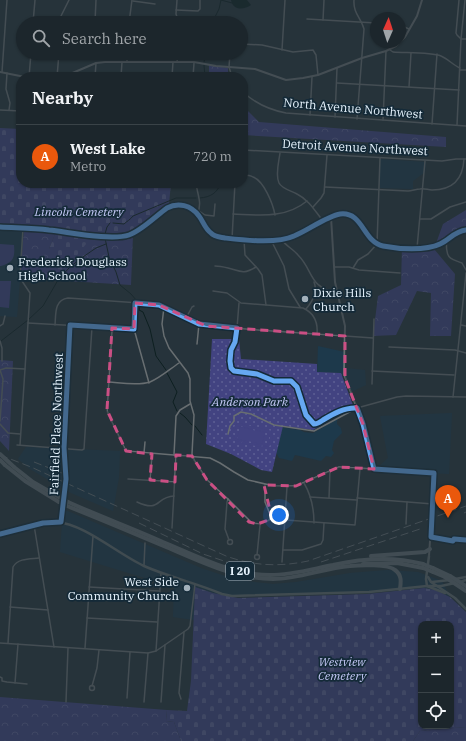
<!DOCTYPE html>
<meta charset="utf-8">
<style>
:root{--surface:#1c262c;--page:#293238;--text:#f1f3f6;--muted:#a0a5a9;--line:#3a4348;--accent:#ea580c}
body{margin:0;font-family:"IBM Plex Serif",serif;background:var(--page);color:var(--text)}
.controls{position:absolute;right:12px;bottom:12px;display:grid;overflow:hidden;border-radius:8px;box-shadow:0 1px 3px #0004}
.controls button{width:36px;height:36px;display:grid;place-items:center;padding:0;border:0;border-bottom:1px solid var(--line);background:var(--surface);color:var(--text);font:20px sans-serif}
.compass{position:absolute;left:370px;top:12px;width:36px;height:36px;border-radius:50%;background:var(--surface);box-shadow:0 1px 3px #0004;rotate:3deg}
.you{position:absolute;left:279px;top:515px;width:14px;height:14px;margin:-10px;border:3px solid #fff;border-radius:50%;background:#1a73e8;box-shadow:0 0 0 6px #1a73e833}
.badge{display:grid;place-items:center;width:26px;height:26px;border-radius:50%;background:var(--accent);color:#fff;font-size:13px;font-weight:700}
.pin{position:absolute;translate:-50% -33px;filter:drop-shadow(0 1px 2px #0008)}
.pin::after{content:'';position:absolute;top:21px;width:14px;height:12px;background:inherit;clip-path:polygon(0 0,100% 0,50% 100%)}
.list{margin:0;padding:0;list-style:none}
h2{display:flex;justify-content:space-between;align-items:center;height:52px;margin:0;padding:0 16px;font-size:17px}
h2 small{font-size:13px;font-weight:400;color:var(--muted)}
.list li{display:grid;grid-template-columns:26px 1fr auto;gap:12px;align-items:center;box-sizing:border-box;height:64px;padding:0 16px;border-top:1px solid var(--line)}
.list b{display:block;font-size:15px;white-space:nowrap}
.list p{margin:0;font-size:13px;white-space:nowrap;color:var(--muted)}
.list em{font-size:13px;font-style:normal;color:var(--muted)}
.icon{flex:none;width:22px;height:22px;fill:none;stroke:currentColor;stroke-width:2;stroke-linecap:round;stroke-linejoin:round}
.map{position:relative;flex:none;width:466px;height:741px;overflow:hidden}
.search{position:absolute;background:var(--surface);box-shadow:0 1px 3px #0004;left:16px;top:16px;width:232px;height:44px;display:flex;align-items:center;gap:10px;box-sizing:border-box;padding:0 14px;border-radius:22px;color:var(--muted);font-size:15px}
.panel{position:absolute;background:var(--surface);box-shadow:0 1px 3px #0004;left:16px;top:72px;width:232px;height:116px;border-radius:16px}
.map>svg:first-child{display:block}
.built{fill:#1d394b}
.forest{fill:url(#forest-crowns)}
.cemetery{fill:url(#cemetery-stones);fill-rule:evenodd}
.park{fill:url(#park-dots)}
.pitch{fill:#424381;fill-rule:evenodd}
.water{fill:#0d1f20}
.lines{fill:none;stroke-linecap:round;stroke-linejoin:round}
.stream{stroke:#0d1f20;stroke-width:1}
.minor{stroke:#686e71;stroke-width:1.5}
.tertiary{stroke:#686e71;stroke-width:2}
.secondary{stroke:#5f686c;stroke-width:2.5}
.motorway{stroke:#626c71;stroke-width:4}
.rail{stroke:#676e73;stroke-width:1;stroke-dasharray:8 4;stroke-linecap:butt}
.tertiary-bridge{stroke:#686e71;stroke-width:2}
.motorway-bridge{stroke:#626c71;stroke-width:4}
.cycleway-casing{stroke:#142a38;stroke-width:8}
.cycleway{stroke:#66a8f1;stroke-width:5}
.marked{fill:none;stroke:#cb4f84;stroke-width:3;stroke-dasharray:8 5;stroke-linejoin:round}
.poi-dot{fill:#a3b0ba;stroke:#142a38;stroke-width:1.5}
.labels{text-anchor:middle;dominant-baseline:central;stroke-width:3.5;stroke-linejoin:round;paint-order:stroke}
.shield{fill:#142a38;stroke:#a8b7c3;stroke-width:1}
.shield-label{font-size:11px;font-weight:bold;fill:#e7f4fe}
.street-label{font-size:12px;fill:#e7f4fe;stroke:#142a38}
.park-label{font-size:12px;font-style:italic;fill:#c4c8f6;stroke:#142a38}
.poi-label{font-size:12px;fill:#e7f4fe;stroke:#142a38;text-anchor:start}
</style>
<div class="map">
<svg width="466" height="741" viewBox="0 0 466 741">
<defs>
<pattern id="forest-crowns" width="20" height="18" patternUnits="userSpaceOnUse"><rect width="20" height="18" fill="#424381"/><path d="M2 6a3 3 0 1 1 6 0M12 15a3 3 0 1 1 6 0" fill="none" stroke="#5d5f94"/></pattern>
<pattern id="cemetery-stones" width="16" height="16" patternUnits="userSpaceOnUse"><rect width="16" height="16" fill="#424381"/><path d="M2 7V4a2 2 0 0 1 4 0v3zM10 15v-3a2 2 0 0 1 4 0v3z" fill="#5d5f94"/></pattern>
<pattern id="park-dots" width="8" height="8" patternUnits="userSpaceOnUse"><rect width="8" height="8" fill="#424381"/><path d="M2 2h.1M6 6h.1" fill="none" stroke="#5d5f94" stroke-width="1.8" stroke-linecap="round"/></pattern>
</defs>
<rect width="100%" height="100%" fill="#26333b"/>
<g class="built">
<polygon points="380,159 426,162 425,172 413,181 413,189 380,188"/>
<polygon points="0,227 24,229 17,317 0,316"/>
<polygon points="318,346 345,352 345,368 365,370 366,385 351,392 347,382 341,373 317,372"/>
<polygon points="452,413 449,474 375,470 388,458 380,416"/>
<polygon points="339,418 337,421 337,424 341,428 342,433 334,441 332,450 334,453 331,457 326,456 321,461 295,455 292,461 279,458 276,452 282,427 300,430 304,432 313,433"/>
<polygon points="26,447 120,451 119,477 113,511 71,493 30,469 18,459"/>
<polygon points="63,509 201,568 237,580 273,584 296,582 350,573 387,570 418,572 442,581 450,597 435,590 424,588 355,593 223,596 195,587 194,620 173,617 174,587 60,552"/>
</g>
<g class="forest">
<polygon points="209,65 228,68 228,77 209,77"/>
<polygon points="243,106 259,122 446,137 446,147 243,135"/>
<polygon points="466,210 466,230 457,233 434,249 455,274 451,336 430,336 431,293 417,291 396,335 373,336 378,296 401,285 402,246 423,249 434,249 443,224"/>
<polygon points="24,229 56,232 49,249 95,233 133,235 131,285 20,278"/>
<polygon points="0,360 13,361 9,451 0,441"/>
<polygon points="0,697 167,710 166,721 174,722 181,741 0,741"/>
<polygon points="466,727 466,741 413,741 420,731"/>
</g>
<g class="cemetery">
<polygon points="0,128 21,129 21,183 171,183 169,204 133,235 95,233 65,270 48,268 49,249 57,229 0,224"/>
<path d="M195 587 213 593 238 598 367 594 424 588 435 590 450 597 466 612V727L420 731 413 741H181L174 722 166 721 167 710 187 711 191 681ZM421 624H451V726H421Z"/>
</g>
<polygon class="park" points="212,339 239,339 241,359 317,364 317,372 341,373 354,408 335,417 313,430 283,426 272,472 261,470 231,454 206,444"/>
<g class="pitch">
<path d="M0 244 14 245C15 257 14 262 1 266H0Z"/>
<polygon points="0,281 11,281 9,308 0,307"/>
<path d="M238 423 272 431 271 433C279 451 260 447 250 445 236 442 222 437 238 423ZM240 426 266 432 270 436C270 440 270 443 267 445 263 447 238 441 235 438 233 435 233 435 233 432L236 427Z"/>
<polygon points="240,427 265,433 262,444 237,439"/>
</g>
<path class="water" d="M231 0H247L251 5C244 10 233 11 231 0Z"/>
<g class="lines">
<g class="stream">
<polyline points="221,0 232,3"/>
<polyline points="212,23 219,9 221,0"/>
<polyline points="204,62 206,53"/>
<polyline points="204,65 205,77"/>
<path d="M200 198C211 197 217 193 221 183"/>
<path d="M113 223 124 224C127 221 130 220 133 216L176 198H196"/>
<polyline points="105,234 107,227 110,223"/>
<polyline points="105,238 109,257 116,272 120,285 131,294 137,301"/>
<polyline points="140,305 139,310 143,312 150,329 156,356 166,370"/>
<polyline points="1,341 28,320 43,306 58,280 69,268 80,259 96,248 106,244"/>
<polyline points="167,373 176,390 177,392 173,402 177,411"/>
<polyline points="180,413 185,417 192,425"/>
<polyline points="195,426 202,435"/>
</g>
<g class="minor">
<polyline points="177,0 176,14 179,23"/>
<path d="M354 0C353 13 361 18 364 29L357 119"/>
<polyline points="459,0 456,33 457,35 460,38"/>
<polyline points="133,1 155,4"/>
<polyline points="176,10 198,11 200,9 200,0"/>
<polyline points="307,19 376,23"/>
<polyline points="323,20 324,0"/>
<polyline points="95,22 96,0"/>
<polyline points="33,23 35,0"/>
<polyline points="61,23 61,16 69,0"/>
<polyline points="129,23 132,0"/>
<polyline points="400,25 409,29"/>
<polyline points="461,39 466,39"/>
<polyline points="241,44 262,45 293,52 313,50 316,55 318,75"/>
<polyline points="282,50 285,0"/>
<path d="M390 50 393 52C405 53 431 52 441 56 448 59 453 65 460 68"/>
<polyline points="230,53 229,67 232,77"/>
<polyline points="127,62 127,53"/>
<polyline points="177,62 178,53"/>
<polyline points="460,70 466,70"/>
<polyline points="2,72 7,0"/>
<polyline points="7,73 6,89 10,103 9,110"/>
<polyline points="29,77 31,53"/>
<polyline points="57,77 59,53"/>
<polyline points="95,77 96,63"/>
<polyline points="121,77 122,62"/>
<polyline points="172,77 173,62"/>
<polyline points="193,77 194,63"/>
<polyline points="337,83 459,90"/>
<polyline points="409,87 411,53"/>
<path d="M243 92C255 103 270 110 286 113L466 126"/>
<polyline points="0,110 21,111"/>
<polyline points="310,115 312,77"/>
<polyline points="335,117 337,68"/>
<polyline points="383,120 386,51"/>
<polyline points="432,124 437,54"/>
<polyline points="457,125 461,39 465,0"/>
<polyline points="243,150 442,161 456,159 466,159"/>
<path d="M280 153C279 161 275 175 279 183 282 189 292 191 297 194 309 200 315 211 323 221"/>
<path d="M243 175C246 175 250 175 253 177 264 181 273 204 275 215"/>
<path d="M196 183C197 194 203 204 197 214"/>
<polyline points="177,185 215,186 217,183"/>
<path d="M325 187 408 191C412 191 416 189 420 189 424 188 428 190 432 190 453 190 463 179 464 159"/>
<polyline points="313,207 321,198 324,193 327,155"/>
<polyline points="199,211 205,215 214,216 215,204"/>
<path d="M233 214C259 215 285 219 307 201"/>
<polyline points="420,219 431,219 450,207 466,202"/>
<polyline points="232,239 235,183"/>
<polyline points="244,240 245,255 258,269 262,275 266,305"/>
<polyline points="271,240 284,266 289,289 300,307"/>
<path d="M282 240C286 246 293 249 298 255 314 271 308 287 337 293"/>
<path d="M446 241C447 245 446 248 447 251 448 260 455 260 462 263L466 270"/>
<polyline points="417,248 425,161"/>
<path d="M215 266C219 266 224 267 228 268 240 271 243 275 256 267"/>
<polyline points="334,267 349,267 359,270 400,273"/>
<polyline points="353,268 358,260 368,254 377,244 380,158"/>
<path d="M213 291 227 293 241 303 303 308C314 313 318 323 317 334"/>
<polyline points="316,291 323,288"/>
<polyline points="135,303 134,329 149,383"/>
<polyline points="164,307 162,324 164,336 169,348 188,373 190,379 190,401 194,415 192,454 194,460 207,480 228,499 252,523 260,524 272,519 355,525 360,469"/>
<path d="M306 309C312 302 318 292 314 282"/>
<polyline points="186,318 192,307 194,306"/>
<polyline points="28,323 134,329"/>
<path d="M55 325C56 314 54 300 68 298L154 304C173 308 187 322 206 326L373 338"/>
<polyline points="461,325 466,326"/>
<polyline points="0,326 3,324 5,316"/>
<polyline points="112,328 107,410 108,414 126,451 210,458 220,463 234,472 248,480 274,486 296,486 339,467 374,469"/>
<polyline points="237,328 239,303"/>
<polyline points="0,341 2,348 2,361"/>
<polyline points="197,344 199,324"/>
<polyline points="389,347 455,350 466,353"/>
<polyline points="0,370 3,379 0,421"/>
<polyline points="0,370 6,368 25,369"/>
<polyline points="372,371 454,375"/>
<path d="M109 382C122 383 138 386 150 382 160 378 170 369 179 363"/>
<polyline points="372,384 374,319"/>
<polyline points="453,397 466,273"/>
<polyline points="0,424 8,433 20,434"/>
<polyline points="228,434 230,426 234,421 234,416 241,412 251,414 274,425 314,431 357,408 397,397 406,396 466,397"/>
<polyline points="17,445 82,450 84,449 92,327"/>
<polyline points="20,445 30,293 22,281 20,276 23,228"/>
<polyline points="144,453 145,442"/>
<polyline points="174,455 176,416 180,410 190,404"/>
<polyline points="128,479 175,482"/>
<polyline points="150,480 152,454"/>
<path d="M304 483C311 495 314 509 314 523"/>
<polyline points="265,485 265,502 272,519"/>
<polyline points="310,497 357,500"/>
<polyline points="329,498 330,470"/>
<polyline points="357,498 433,504"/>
<polyline points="64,499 66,479 64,448 70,325"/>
<polyline points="228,499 227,502 225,529 229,540"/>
<path d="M137 502C161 513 155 497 174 496"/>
<polyline points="61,522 63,505"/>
<polyline points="406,524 407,502"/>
<polyline points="34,525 54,647"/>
<polyline points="172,528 176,456"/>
<circle cx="230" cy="542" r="2.5"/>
<polyline points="283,550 302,550 321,544 323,540 324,523"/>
<circle cx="257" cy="557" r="2.5"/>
<polyline points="257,555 260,525"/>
<polyline points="282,562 287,487"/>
<polyline points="144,565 145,543"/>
<polyline points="89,587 159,591"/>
<polyline points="10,607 48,610"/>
<polyline points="87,618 157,622"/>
<polyline points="0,643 148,653 156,651 188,629 190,626 195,584"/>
<path d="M8 643 13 567C18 558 30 559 39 558"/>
<polyline points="85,648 93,536"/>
<polyline points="156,651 161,573"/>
<polyline points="0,677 2,678 2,681 7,682 27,684"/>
<polyline points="15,683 18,644"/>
<circle cx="92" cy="688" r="2.5"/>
<polyline points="92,686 97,668 99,650"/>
<polyline points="127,698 130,652"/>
<polyline points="181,699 179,693 184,632"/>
<polyline points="66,702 68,648"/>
<polyline points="144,702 148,653"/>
<polyline points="161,702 165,645"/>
</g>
<g class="tertiary">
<polyline points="0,72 25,77"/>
<polyline points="63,77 96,63 105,62 194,62 216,66 255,69 286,80 303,78 318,75 362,58 386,51 396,46 405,37 417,16 422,0"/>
<polyline points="331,217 335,282 345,326 344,374 363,424 374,469 434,473 432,513"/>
<polyline points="429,556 431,526"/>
</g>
<g class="secondary">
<path d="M0 227C16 228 33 228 49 230 69 232 111 241 129 235 141 231 156 216 167 208 178 202 191 205 199 216 203 221 205 229 211 233 214 237 220 237 225 238 243 240 277 244 294 236 307 231 327 216 340 214 363 211 363 242 383 246 398 249 426 251 440 244 449 240 455 231 466 230"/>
<path d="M0 534C18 530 38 520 57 522 84 524 118 554 144 566 169 577 196 583 222 594L232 596 369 592 427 586H441L455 583"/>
<polyline points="428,577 431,582 455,598 466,609"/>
<polyline points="455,579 466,577"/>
<polyline points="432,582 450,580"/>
<polyline points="460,582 466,580"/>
<polyline points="427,586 426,579 429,556"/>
<polyline points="427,586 445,593"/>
</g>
<g class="motorway">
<polyline points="5,465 25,481 59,502"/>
<polyline points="14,467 33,482 59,497"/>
<path d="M68 502C99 516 132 528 163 542 197 556 232 575 270 575 292 575 312 569 333 565 363 558 393 556 423 564"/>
<path d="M67 506C100 519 133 533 166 547 200 561 234 579 273 579 299 579 324 568 350 566 360 565 389 564 395 570 402 575 401 582 400 589"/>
<polyline points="371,556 425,552 430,549"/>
<polyline points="363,564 397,563 423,568"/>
<polyline points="433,568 450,576"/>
<polyline points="433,572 445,577"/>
</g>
<g class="rail">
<path d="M0 455 31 467 226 556C253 566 280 567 308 561L466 506"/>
<polyline points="34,462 62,473"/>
<polyline points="464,513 466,512"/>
<polyline points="139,523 203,554 230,563"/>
<polyline points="321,562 423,528"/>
</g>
<polyline class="tertiary-bridge" points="431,526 432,513"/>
<g class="motorway-bridge">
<polyline points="0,454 14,467"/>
<polyline points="0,460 5,465"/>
<polyline points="59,497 68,502"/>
<polyline points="59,502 67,506"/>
<polyline points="423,564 433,568"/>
<polyline points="423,568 433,572"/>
<polyline points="450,576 466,586"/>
<polyline points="445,577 466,591"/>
</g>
<g class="cycleway-casing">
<g id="cycleway">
<path d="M0 227C16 228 33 228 49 230 69 232 111 241 129 235 141 231 156 216 167 208 178 202 191 205 199 216 203 221 205 229 211 233 214 237 220 237 225 238 243 240 277 244 294 236 307 231 327 216 340 214 363 211 363 242 383 246 398 249 426 251 440 244 449 240 455 231 466 230"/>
<path d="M0 534 43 523 61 522 66 479 64 448 70 325 134 329 135 303 159 305 199 324 237 328 235 342 231 350 230 361 231 368 234 371 257 374 274 381H291L297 387 306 415 314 424C318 424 320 422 323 420 333 414 345 407 357 408L363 424 374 469 434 473 431 537 453 541 454 539 466 540"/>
</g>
</g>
<use href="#cycleway" class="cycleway"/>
</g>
<path d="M0 0H466V741H0ZM135 303 159 305 206 326 345 336V378L363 424 374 469 339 467 296 486 264 485 272 519 257 524 249 522 207 480 192 456 176 455 175 482 150 480 152 454 126 451 107 410 112 328 134 329Z" fill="#26333b" fill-opacity=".55" fill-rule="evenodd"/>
<path class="marked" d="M135 303 159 305 206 326 345 336V378L363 424 374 469 339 467 296 486 264 485 272 519 257 524 249 522 207 480 192 456 176 455 175 482 150 480 152 454 126 451 107 410 112 328 134 329Z"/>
<g class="poi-dot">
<circle cx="10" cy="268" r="4"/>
<circle cx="305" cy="299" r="4"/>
<circle cx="187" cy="588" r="4"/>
</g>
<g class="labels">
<rect class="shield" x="226" y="562" width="28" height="18" rx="3"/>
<g class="shield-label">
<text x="240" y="571">I 20</text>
</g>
<g class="street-label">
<text transform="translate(353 108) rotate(5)">North Avenue Northwest</text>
<text transform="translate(355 147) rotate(3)">Detroit Avenue Northwest</text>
<text transform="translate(56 424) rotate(-88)">Fairfield Place Northwest</text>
</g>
<g class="park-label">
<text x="79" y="211">Lincoln Cemetery</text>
<text x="250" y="401">Anderson Park</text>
<text x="342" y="661">Westview<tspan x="342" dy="14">Cemetery</tspan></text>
</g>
<g class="poi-label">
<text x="18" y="261">Frederick Douglass<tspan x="18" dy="14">High School</tspan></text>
<text x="313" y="292">Dixie Hills<tspan x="313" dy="14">Church</tspan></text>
<text x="179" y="581" text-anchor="end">West Side<tspan x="179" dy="14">Community Church</tspan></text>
</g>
</g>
</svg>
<div class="controls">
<button>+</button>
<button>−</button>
<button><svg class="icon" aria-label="locate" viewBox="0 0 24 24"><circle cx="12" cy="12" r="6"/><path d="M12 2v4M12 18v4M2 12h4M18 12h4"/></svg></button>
</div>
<svg class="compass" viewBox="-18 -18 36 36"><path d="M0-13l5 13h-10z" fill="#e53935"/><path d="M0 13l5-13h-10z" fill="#a0a5a9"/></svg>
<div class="you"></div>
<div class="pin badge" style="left:448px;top:518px">A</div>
<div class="search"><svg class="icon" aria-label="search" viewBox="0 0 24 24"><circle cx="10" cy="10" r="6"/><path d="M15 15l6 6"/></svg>Search here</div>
<section class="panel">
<h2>Nearby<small></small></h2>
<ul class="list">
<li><span class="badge">A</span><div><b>West Lake</b><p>Metro</p></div><em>720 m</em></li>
</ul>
</section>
</div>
